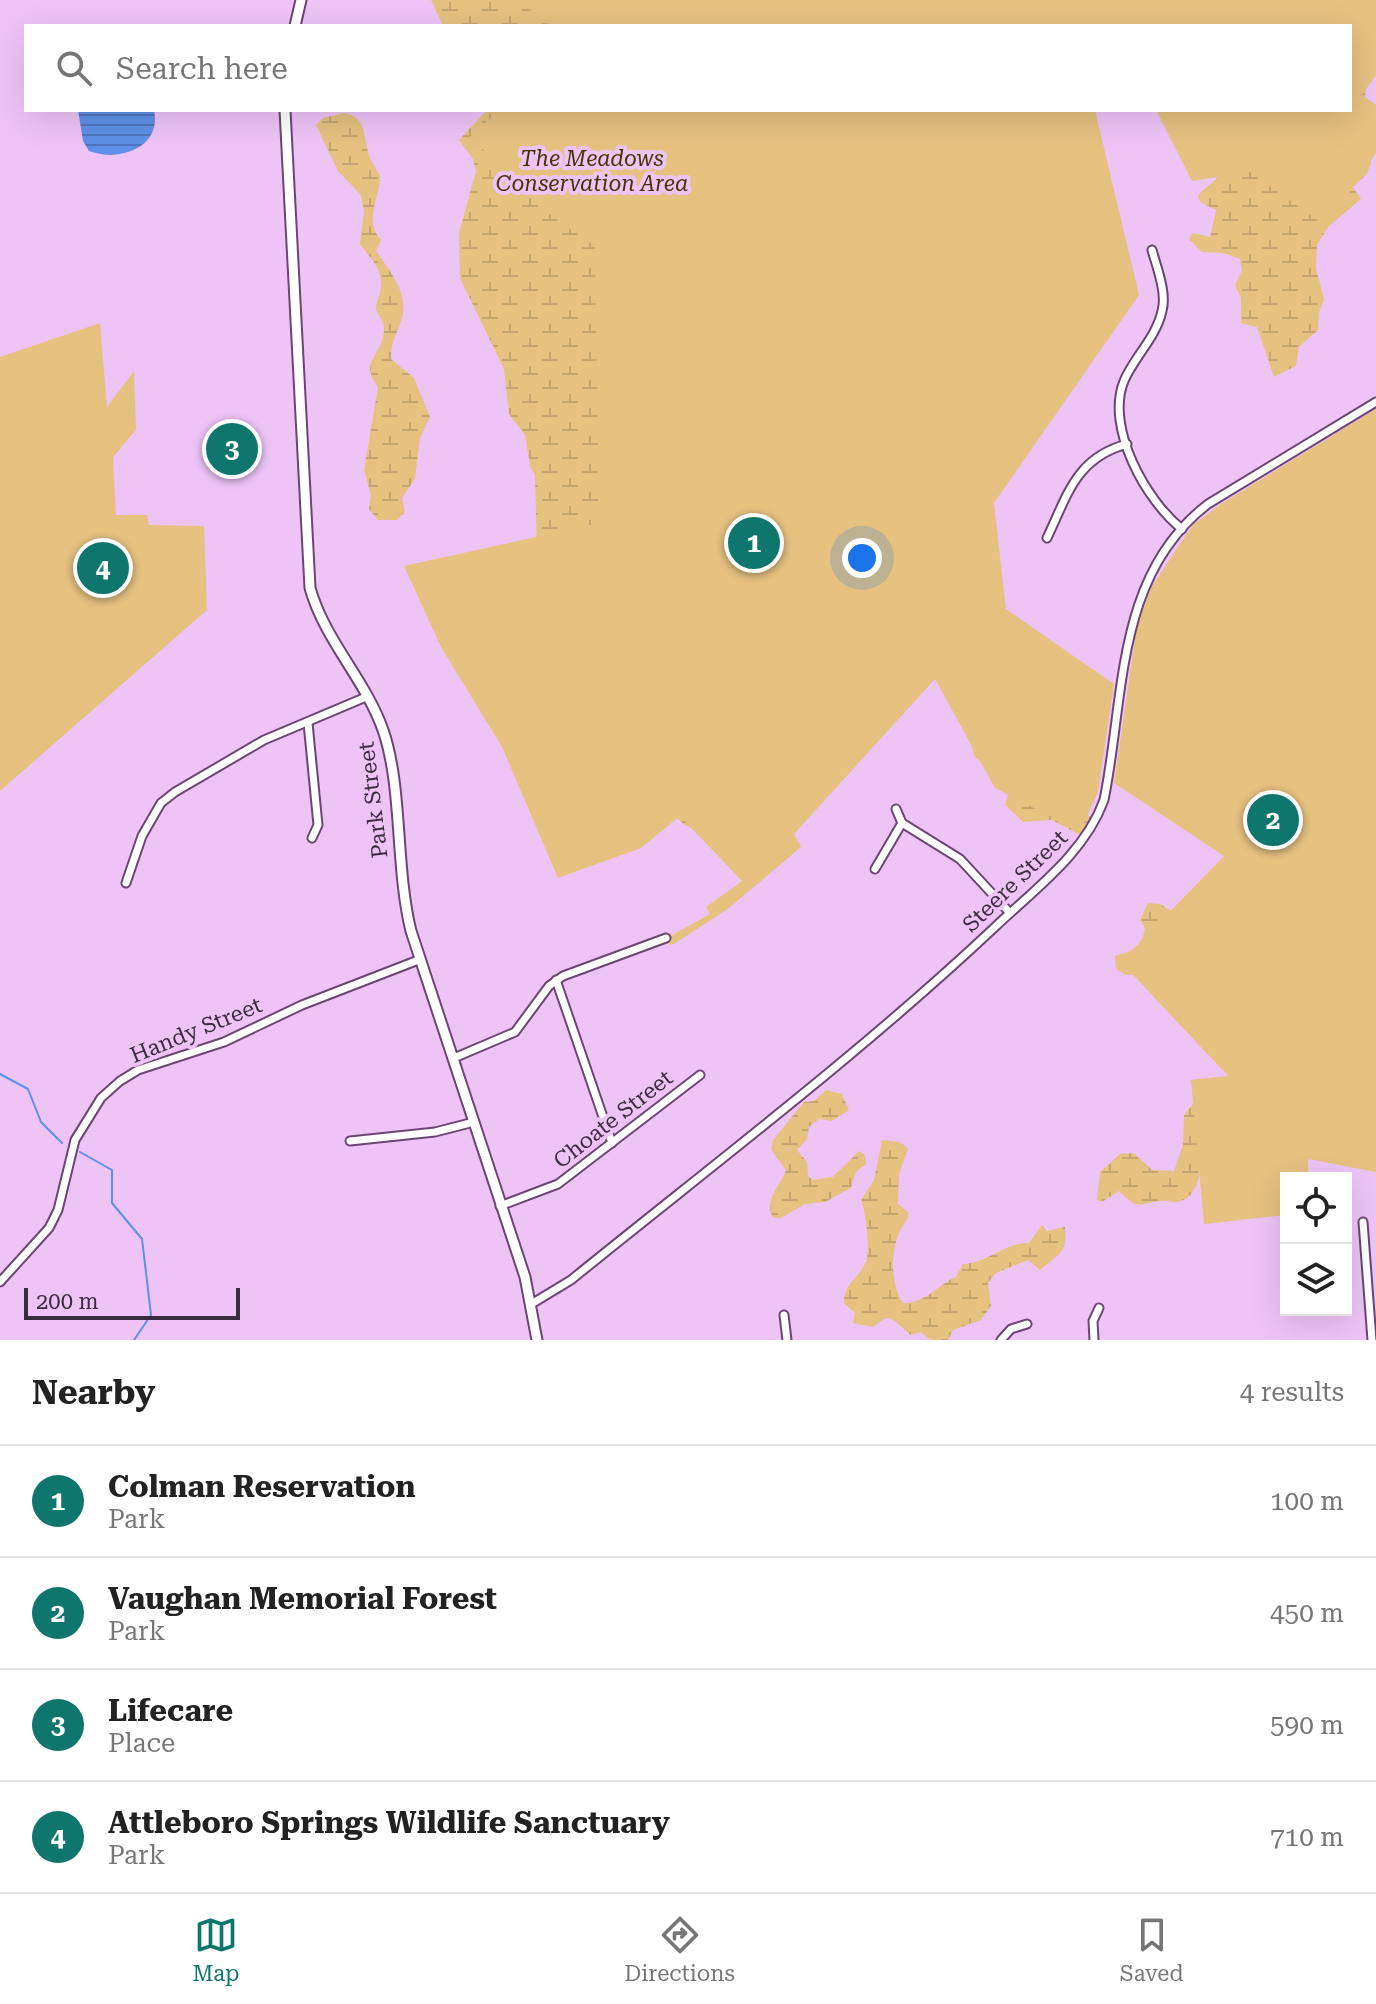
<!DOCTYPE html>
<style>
:root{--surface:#fff;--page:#f2f2f2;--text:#222;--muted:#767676;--line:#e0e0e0;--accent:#0f766e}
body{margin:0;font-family:"Roboto Serif",serif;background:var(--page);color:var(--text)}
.controls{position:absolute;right:24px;bottom:24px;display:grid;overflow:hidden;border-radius:0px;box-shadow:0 8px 32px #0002}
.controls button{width:72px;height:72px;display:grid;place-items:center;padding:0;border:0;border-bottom:2px solid var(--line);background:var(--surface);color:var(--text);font:40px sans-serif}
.scale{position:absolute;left:24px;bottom:20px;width:216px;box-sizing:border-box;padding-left:8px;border:4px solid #3b2b3f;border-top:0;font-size:22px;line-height:28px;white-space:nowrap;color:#3b2b3f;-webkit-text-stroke:6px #eec4f7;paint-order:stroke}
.you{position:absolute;left:862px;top:558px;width:28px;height:28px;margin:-20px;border:6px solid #fff;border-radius:50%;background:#1a73e8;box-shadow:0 0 0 12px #1a73e833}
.badge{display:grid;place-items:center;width:52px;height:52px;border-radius:50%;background:var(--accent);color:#fff;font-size:26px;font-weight:700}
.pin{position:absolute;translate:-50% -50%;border:4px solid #fff;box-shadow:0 2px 8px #0006}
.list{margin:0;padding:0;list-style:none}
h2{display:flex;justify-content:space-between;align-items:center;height:104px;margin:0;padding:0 32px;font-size:34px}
h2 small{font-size:26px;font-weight:400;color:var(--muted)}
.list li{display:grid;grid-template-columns:52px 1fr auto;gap:24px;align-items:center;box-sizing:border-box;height:112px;padding:0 32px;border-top:2px solid var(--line)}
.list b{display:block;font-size:30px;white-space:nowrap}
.list p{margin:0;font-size:26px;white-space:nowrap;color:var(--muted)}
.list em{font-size:26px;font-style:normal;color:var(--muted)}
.icon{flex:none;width:44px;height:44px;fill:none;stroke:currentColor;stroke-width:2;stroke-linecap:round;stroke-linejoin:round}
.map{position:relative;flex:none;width:1376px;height:1340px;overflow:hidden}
.search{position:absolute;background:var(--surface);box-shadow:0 8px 32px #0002;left:24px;right:24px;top:24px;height:88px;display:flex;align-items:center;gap:20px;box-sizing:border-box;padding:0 28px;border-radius:0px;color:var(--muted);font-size:30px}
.sheet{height:552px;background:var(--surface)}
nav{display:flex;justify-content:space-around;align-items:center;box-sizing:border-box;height:112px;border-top:2px solid var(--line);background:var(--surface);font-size:22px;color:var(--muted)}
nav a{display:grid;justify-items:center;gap:4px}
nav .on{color:var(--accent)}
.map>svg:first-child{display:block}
.wetland{fill:url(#wetland-marsh)}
.green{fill:#e6c180}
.water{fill:url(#water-rules)}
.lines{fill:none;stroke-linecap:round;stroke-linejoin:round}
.stream{stroke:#5e90e7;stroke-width:2}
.minor-casing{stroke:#6b4672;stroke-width:11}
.major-casing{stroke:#6b4672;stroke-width:13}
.minor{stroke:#fff;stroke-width:7}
.major{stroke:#fff;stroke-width:9}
.labels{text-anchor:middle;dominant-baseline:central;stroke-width:8;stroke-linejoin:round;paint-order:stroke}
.park-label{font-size:22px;font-style:italic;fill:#493201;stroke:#eec4f7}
.street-label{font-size:22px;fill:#3b2b3f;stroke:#eec4f7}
</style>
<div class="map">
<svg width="1376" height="1340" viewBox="0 0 1376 1340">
<defs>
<pattern id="wetland-marsh" width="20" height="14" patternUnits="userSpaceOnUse" patternTransform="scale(2)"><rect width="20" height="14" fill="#e6c180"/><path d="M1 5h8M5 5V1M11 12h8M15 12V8" fill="none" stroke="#c6a670"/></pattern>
<pattern id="water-rules" width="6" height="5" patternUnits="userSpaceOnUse" patternTransform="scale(2)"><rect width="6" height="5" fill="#5e90e7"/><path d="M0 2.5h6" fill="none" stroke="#4f76bd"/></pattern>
</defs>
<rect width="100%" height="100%" fill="#eec4f7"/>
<g class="wetland">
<polygon points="431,0 852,0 857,26 443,26"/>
<polygon points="1366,83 1364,118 1371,164 1366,175 1353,187 1361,199 1328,227 1317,245 1316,268 1324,299 1319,313 1318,330 1299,347 1296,366 1274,377 1257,327 1241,323 1241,298 1235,285 1242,270 1240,259 1224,253 1202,252 1189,239 1193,233 1210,237 1216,210 1200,202 1198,195 1240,158 1350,110"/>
<polygon points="487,110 864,110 927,429 1078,813 1091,817 1093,822 1086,833 1080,835 1052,820 1023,822 1005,805 1011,787 975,757 940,647 704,834 683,824 673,814 537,551 535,475 530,466 525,435 509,414 504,369 460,278 459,233 476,171 473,159 459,140"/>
<path d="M344 113C368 116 363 140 370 158 372 164 377 170 380 176 380 200 363 219 381 240L376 251C389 270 409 293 402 318 397 336 391 339 391 359L414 378 430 417 420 438 415 479 402 498 405 512 397 520H378L369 509 371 495 364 470 378 387C358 360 383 357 384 330 385 320 376 315 376 307 377 299 382 290 381 282 380 265 368 256 360 244L364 211 361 195 338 171 316 125 323 118Z"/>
<path d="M1148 903 1160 904 1180 916 1145 974 1126 975 1116 969 1115 956C1133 951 1142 947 1145 928L1140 920Z"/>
<path d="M826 1090 842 1094 849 1110 832 1121 819 1119 809 1127 807 1139 797 1150 807 1162 808 1176 813 1180 833 1177 859 1151 865 1155 866 1164 856 1172 851 1188 825 1202 805 1204 781 1218H773C764 1198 780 1187 786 1170L771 1149 773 1140 804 1102 814 1101Z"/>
<path d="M1198 1097C1199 1124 1212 1191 1181 1201 1174 1204 1169 1200 1162 1201 1138 1203 1139 1212 1119 1191L1102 1202 1097 1200 1100 1172 1120 1154 1134 1153 1152 1170 1174 1171 1183 1145 1184 1115Z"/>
<path d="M882 1140 899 1142 908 1148 899 1175 898 1204 908 1212C909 1221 905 1221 901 1229 890 1250 890 1284 903 1303 925 1304 937 1285 956 1277L963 1264C989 1263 1005 1242 1029 1243L1042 1225 1047 1231 1065 1227C1067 1254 1060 1253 1040 1270L1028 1260 996 1273 988 1283 991 1306 981 1320 953 1330 948 1340H931L920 1332 911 1335 891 1318 884 1319 873 1327 853 1323 855 1313 844 1303C844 1283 857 1280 865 1264 871 1253 866 1212 861 1200L874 1180Z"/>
</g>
<g class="green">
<polygon points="518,0 1376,0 1376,75 1362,95 1376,105 1376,153 1327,227 1250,172 1192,181 1156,110 1350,110 1350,26 551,26"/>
<polygon points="499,110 1095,110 1139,295 994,503 1006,609 1114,684 1098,792 1080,832 995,788 935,679 794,834 801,847 729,908 674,944 669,945 667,938 710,914 706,907 742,881 680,816 641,848 558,878 502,747 441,647 404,566 599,523 595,246 553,217 470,137"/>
<polygon points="100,323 107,407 134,371 136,430 113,457 116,515 147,515 149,525 204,526 207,610 0,791 0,357"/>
<polygon points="1376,409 1376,1172 1308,1159 1308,1178 1286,1178 1286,1215 1204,1224 1191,1080 1228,1076 1121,962 1224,856 1114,783 1137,625 1151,588 1181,542 1194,524 1221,504"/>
</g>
<path class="water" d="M78 110H154C162 148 119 162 89 151L83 141Z"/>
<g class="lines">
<g class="stream">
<polyline points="0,1074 28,1089 41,1122 62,1143"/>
<polyline points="80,1152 112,1170 112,1203 142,1239 151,1315 134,1340"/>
</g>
<g class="minor-casing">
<g id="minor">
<path d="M1152 250C1157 268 1167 293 1162 311 1156 338 1134 357 1124 381 1105 427 1146 501 1182 529"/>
<path d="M1047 538C1068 494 1076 458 1127 444"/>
<polyline points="308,723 318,825 312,838"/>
<polyline points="896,809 902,823 960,859 1010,913"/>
<polyline points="875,869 902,823"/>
<polyline points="126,883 142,836 161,803 175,792 264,740 366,697"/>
<polyline points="556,980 612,1143"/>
<polyline points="454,1058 515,1032 549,986 563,976 666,938"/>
<polyline points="350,1141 435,1132 474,1122"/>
<polyline points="500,1206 558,1184 700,1075"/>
<polyline points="1363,1222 1372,1340"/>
<polyline points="0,1282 49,1228 58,1210 75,1140 101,1098 120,1081 138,1070 224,1042 302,1005 421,959"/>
<path d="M533 1303 571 1280C714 1164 861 1053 995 927 1035 889 1085 853 1104 800 1125 697 1115 575 1208 504L1376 402"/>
<polyline points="784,1315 787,1340"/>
<polyline points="1001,1340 1011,1329 1027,1324"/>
<polyline points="1094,1340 1093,1321 1099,1308"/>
</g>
</g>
<g class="major-casing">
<g id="major">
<polyline points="295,26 301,0"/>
<path d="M285 110 310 588C325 641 365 679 383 730 403 788 395 866 411 931L525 1277 537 1340"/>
</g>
</g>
<use href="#minor" class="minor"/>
<use href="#major" class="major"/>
</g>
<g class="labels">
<g class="park-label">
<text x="592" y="158">The Meadows<tspan x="592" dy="25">Conservation Area</tspan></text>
</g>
<g class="street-label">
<text transform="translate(373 800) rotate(-97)">Park Street</text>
<text transform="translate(1015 881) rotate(-44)">Steere Street</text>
<text transform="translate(196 1030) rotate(-22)">Handy Street</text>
<text transform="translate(613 1119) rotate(-38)">Choate Street</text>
</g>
</g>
</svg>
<div class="controls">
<button><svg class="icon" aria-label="locate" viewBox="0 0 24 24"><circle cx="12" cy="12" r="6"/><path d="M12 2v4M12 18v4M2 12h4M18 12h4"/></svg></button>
<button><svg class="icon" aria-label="layers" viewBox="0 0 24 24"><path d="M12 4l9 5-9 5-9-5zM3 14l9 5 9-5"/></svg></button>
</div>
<div class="scale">200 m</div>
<div class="you"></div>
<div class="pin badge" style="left:754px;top:543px">1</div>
<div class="pin badge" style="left:1273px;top:820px">2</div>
<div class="pin badge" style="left:232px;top:449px">3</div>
<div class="pin badge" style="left:103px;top:568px">4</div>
<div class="search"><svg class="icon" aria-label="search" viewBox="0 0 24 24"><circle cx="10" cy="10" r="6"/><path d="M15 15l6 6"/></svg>Search here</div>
</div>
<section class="sheet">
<h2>Nearby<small>4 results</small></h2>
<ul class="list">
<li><span class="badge">1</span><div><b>Colman Reservation</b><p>Park</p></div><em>100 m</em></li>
<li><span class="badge">2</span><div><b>Vaughan Memorial Forest</b><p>Park</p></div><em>450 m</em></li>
<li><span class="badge">3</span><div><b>Lifecare</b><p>Place</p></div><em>590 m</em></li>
<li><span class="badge">4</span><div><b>Attleboro Springs Wildlife Sanctuary</b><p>Park</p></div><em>710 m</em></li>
</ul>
</section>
<nav>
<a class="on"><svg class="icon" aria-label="map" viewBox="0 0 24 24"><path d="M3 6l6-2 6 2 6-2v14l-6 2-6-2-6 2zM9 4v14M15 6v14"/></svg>Map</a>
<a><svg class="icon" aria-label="directions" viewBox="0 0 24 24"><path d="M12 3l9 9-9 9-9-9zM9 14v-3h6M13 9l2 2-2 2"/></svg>Directions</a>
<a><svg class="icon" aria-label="saved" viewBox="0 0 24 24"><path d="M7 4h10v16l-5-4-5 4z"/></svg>Saved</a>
</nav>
